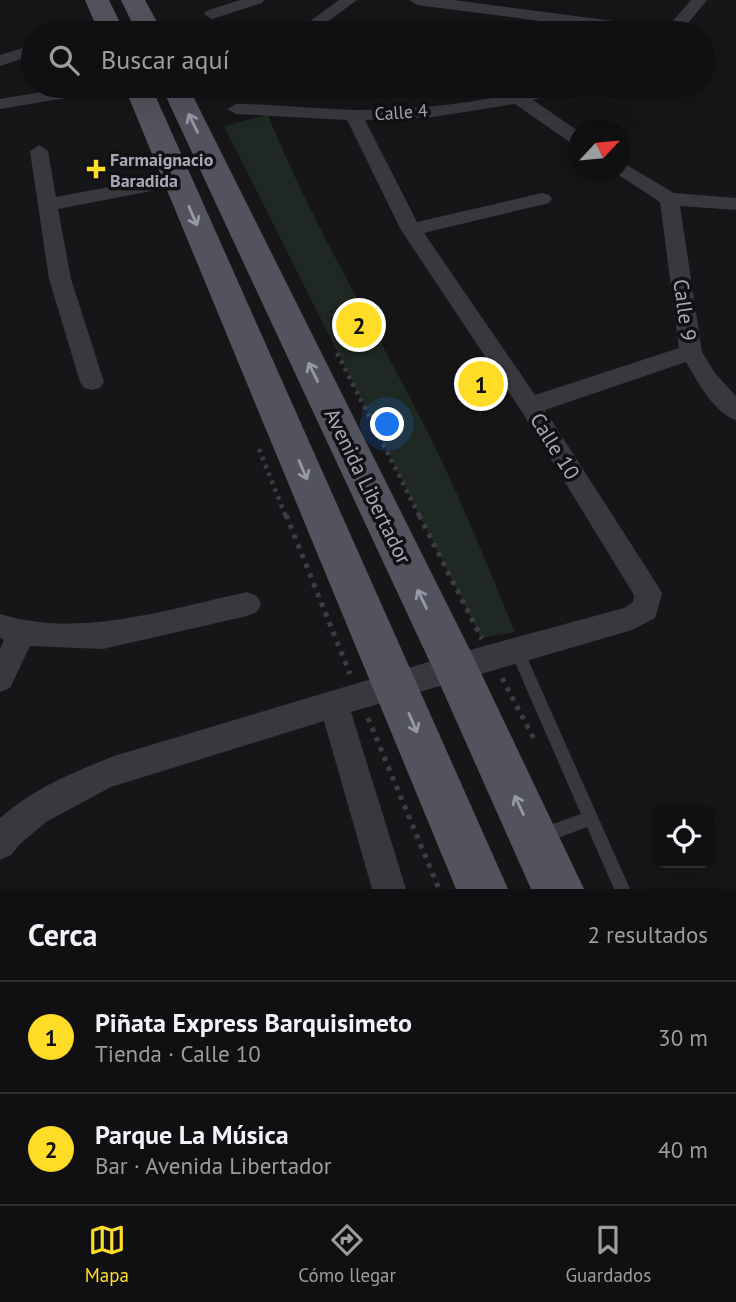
<!DOCTYPE html>
<html lang="es">
<meta charset="utf-8">
<style>
:root{--surface:#101012;--page:#19191b;--text:#f1f3f6;--muted:#9c9d9f;--line:#303032;--accent:#ffdd27}
body{margin:0;font-family:"PT Sans",sans-serif;background:var(--page);color:var(--text)}
.controls{position:absolute;right:21px;bottom:21px;display:grid;overflow:hidden;border-radius:14px;box-shadow:0 7px 28px #0002}
.controls button{width:63px;height:63px;display:grid;place-items:center;padding:0;border:0;border-bottom:2px solid var(--line);background:var(--surface);color:var(--text);font:35px sans-serif}
.compass{position:absolute;left:568px;top:119px;width:63px;height:63px;border-radius:50%;background:var(--surface);box-shadow:0 7px 28px #0002;rotate:64deg}
.you{position:absolute;left:388px;top:425px;width:24px;height:24px;margin:-18px;border:5px solid #fff;border-radius:50%;background:#1a73e8;box-shadow:0 0 0 10px #1a73e833}
.badge{display:grid;place-items:center;width:46px;height:46px;border-radius:50%;background:var(--accent);color:#111;font-size:23px;font-weight:700}
.pin{position:absolute;translate:-50% -50%;border:4px solid #fff;box-shadow:0 2px 7px #0006}
.list{margin:0;padding:0;list-style:none}
h2{display:flex;justify-content:space-between;align-items:center;height:91px;margin:0;padding:0 28px;font-size:30px}
h2 small{font-size:23px;font-weight:400;color:var(--muted)}
.list li{display:grid;grid-template-columns:46px 1fr auto;gap:21px;align-items:center;box-sizing:border-box;height:112px;padding:0 28px;border-top:2px solid var(--line)}
.list b{display:block;font-size:26px;white-space:nowrap}
.list p{margin:0;font-size:23px;white-space:nowrap;color:var(--muted)}
.list em{font-size:23px;font-style:normal;color:var(--muted)}
.icon{flex:none;width:38px;height:38px;fill:none;stroke:currentColor;stroke-width:2;stroke-linecap:round;stroke-linejoin:round}
.map{position:relative;flex:none;width:736px;height:889px;overflow:hidden}
.search{position:absolute;background:var(--surface);box-shadow:0 7px 28px #0002;left:21px;right:21px;top:21px;height:77px;display:flex;align-items:center;gap:18px;box-sizing:border-box;padding:0 24px;border-radius:38px;color:var(--muted);font-size:26px}
.sheet{height:315px;background:var(--surface)}
nav{display:flex;justify-content:space-around;align-items:center;box-sizing:border-box;height:98px;border-top:2px solid var(--line);background:var(--surface);font-size:19px;color:var(--muted)}
nav a{display:grid;justify-items:center;gap:4px}
nav .on{color:var(--accent)}
.map>svg:first-child{display:block}
.green{fill:#1f2822}
.lines{fill:none;stroke-linecap:round;stroke-linejoin:round}
.path-far1{stroke:#3c3d44;stroke-width:4.5;stroke-dasharray:3.5 5;stroke-linecap:butt}
.path{stroke:#3c3d44;stroke-width:5;stroke-dasharray:4.5 6;stroke-linecap:butt}
.service{fill:#39383f;fill-rule:evenodd}
.minor{fill:#39383f;fill-rule:evenodd}
.primary{fill:#52535d;fill-rule:evenodd}
.oneway{stroke:#9698a7}
.poi-dot{fill:#ffdd27;stroke:#111113;stroke-width:2.5}
.labels{text-anchor:middle;dominant-baseline:central;stroke-width:7;stroke-linejoin:round;paint-order:stroke}
.far-street-label{font-size:18px;fill:#a7a9b9;stroke:#111113}
.far-poi-label{font-size:18px;font-weight:bold;fill:#a7a9b9;stroke:#111113;text-anchor:start}
.street-label{font-size:21px;fill:#a7a9b9;stroke:#111113}
</style>
<div class="map">
<svg width="736" height="889" viewBox="0 0 736 889">
<rect width="100%" height="100%" fill="#161618"/>
<path class="green" d="M268 115C311 222 371 320 423 423 458 491 486 562 515 632L481 638 224 126Z"/>
<g class="lines">
<g class="path-far1">
<polyline points="337,353 420,517"/>
<polyline points="259,449 286,517"/>
</g>
<g class="path">
<polyline points="286,515 350,674"/>
<polyline points="419,515 482,639"/>
<polyline points="502,678 535,741"/>
<polyline points="368,718 439,889"/>
</g>
<polygon class="service" points="517,645 522,646 630,889 614,889 587,827 542,844 536,842 534,836 536,830 581,814 510,651 512,646"/>
<g class="minor">
<polygon points="240,0 264,0 262,3 212,19 204,14 206,11"/>
<polygon points="339,0 357,0 312,33 294,33"/>
<polygon points="409,0 453,0 667,28 691,0 707,0 680,33 632,33 417,5"/>
<polygon points="33,45 33,55 0,66 0,55"/>
<polygon points="78,86 117,86 108,91 0,109 0,99"/>
<path d="M545 86H573L570 90 533 100 578 131V144L571 143 515 104 433 117 365 120 417 222 542 193 549 195 552 199 549 203 424 233 535 395 679 348 660 202 614 172H620V161L674 193 736 198V210L680 206 702 352 715 373 736 396V420C714 413 697 381 686 362L545 410 658 586 662 594 655 618 632 630 351 712 406 889H372L324 721 111 787 46 822 20 844 11 855 0 860V818C32 789 74 772 114 756L455 654 624 608 633 602 634 595 522 412 401 230 347 120 236 114 227 109 236 104C275 104 315 109 354 110 418 110 483 103 545 86Z"/>
<polygon points="39,145 48,151 56,197 177,174 187,180 177,186 58,209 71,279 104,382 100,388 92,390 84,388 80,382 49,279 30,151"/>
<path d="M247 592 257 596 261 604 257 612 247 616 103 649 30 646 10 688 0 692V649L4 640 0 638V614C81 639 167 609 247 592Z"/>
</g>
<g class="primary">
<polygon points="85,0 109,0 125,33 99,33"/>
<polygon points="121,0 145,0 163,33 137,33"/>
<polygon points="124,86 151,86 508,889 456,889"/>
<polygon points="161,86 188,86 471,652 584,889 531,889 435,673"/>
</g>
</g>
<defs><path id="oneway-shaft" d="M-6 0H5M1.5-3L5.5 0L1.5 3" fill="none" stroke-width="1.6" stroke-linecap="round" stroke-linejoin="round" transform="scale(1.75)"/></defs>
<g class="oneway">
<use href="#oneway-shaft" transform="translate(193 123) rotate(-116)"/>
<use href="#oneway-shaft" transform="translate(193 216) rotate(67)"/>
<use href="#oneway-shaft" transform="translate(313 372) rotate(-116)"/>
<use href="#oneway-shaft" transform="translate(303 470) rotate(67)"/>
<use href="#oneway-shaft" transform="translate(422 599) rotate(-116)"/>
<use href="#oneway-shaft" transform="translate(413 723) rotate(67)"/>
<use href="#oneway-shaft" transform="translate(519 805) rotate(-115)"/>
</g>
<path class="poi-dot" d="M92.5 158.5h7v7h7v7h-7v7h-7v-7h-7v-7h7z"/>
<g class="labels">
<g class="far-street-label">
<text transform="translate(401 112) rotate(-4)">Calle 4</text>
</g>
<g class="far-poi-label">
<text x="110" y="159">Farmaignacio<tspan x="110" dy="21">Baradida</tspan></text>
</g>
<g class="street-label">
<text transform="translate(685 310) rotate(82)">Calle 9</text>
<text transform="translate(555 446) rotate(58)">Calle 10</text>
<text transform="translate(368 486) rotate(64)">Avenida Libertador</text>
</g>
</g>
</svg>
<div class="controls">
<button><svg class="icon" aria-label="locate" viewBox="0 0 24 24"><circle cx="12" cy="12" r="6"/><path d="M12 2v4M12 18v4M2 12h4M18 12h4"/></svg></button>
</div>
<svg class="compass" viewBox="-18 -18 36 36"><path d="M0-13l5 13h-10z" fill="#e53935"/><path d="M0 13l5-13h-10z" fill="#9c9d9f"/></svg>
<div class="you"></div>
<div class="pin badge" style="left:481px;top:384px">1</div>
<div class="pin badge" style="left:359px;top:325px">2</div>
<div class="search"><svg class="icon" aria-label="search" viewBox="0 0 24 24"><circle cx="10" cy="10" r="6"/><path d="M15 15l6 6"/></svg>Buscar aquí</div>
</div>
<section class="sheet">
<h2>Cerca<small>2 resultados</small></h2>
<ul class="list">
<li><span class="badge">1</span><div><b>Piñata Express Barquisimeto</b><p>Tienda · Calle 10</p></div><em>30 m</em></li>
<li><span class="badge">2</span><div><b>Parque La Música</b><p>Bar · Avenida Libertador</p></div><em>40 m</em></li>
</ul>
</section>
<nav>
<a class="on"><svg class="icon" aria-label="map" viewBox="0 0 24 24"><path d="M3 6l6-2 6 2 6-2v14l-6 2-6-2-6 2zM9 4v14M15 6v14"/></svg>Mapa</a>
<a><svg class="icon" aria-label="directions" viewBox="0 0 24 24"><path d="M12 3l9 9-9 9-9-9zM9 14v-3h6M13 9l2 2-2 2"/></svg>Cómo llegar</a>
<a><svg class="icon" aria-label="saved" viewBox="0 0 24 24"><path d="M7 4h10v16l-5-4-5 4z"/></svg>Guardados</a>
</nav>
